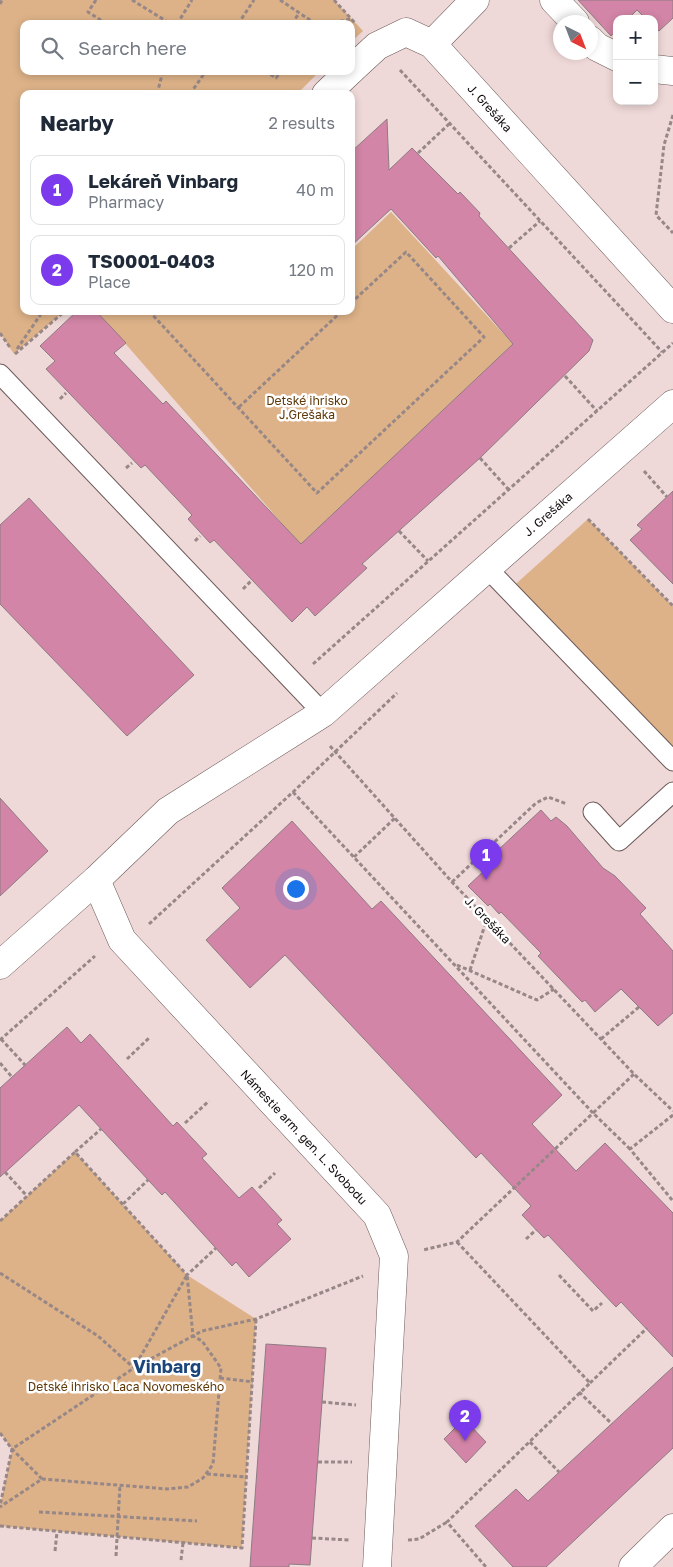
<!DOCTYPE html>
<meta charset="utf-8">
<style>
:root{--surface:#fff;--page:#f2f2f3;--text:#1f2937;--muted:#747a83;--line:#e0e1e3;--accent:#7c3aed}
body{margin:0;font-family:"Golos Text",sans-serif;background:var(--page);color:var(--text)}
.controls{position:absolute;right:15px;top:15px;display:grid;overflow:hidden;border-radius:10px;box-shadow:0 2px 8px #0003}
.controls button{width:45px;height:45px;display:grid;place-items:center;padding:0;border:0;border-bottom:1px solid var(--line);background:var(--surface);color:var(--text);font:25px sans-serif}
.compass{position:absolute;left:553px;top:15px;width:45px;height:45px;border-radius:50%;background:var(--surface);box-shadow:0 2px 8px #0003;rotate:138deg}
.you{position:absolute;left:295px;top:888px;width:18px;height:18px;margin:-12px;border:4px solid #fff;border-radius:50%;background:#1a73e8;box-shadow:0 0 0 8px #1a73e833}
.badge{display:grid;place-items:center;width:32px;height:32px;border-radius:50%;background:var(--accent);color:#fff;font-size:16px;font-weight:700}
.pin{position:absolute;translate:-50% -41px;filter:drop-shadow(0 1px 2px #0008)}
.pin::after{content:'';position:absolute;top:26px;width:18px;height:15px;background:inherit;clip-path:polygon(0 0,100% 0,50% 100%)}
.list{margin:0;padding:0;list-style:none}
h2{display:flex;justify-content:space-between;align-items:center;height:65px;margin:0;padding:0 20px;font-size:21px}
h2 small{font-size:16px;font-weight:400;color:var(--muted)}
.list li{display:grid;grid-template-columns:32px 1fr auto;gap:15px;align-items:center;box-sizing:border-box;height:70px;margin:0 10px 10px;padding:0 10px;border:1px solid var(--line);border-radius:10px}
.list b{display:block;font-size:19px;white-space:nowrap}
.list p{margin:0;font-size:16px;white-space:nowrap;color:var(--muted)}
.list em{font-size:16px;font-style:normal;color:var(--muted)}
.icon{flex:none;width:28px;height:28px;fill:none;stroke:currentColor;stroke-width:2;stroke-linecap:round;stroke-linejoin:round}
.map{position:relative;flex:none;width:673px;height:1567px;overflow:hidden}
.search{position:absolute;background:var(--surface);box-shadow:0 2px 8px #0003;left:20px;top:20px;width:335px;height:55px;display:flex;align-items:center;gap:12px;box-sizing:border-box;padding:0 18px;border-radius:10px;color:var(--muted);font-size:19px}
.panel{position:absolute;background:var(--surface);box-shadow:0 2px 8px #0003;left:20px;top:90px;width:335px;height:225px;border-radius:10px}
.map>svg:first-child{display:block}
.green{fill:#ddb288}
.building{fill:#d285a6;stroke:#8e7b82}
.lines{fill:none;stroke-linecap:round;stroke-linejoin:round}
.service-casing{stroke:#6d5a5a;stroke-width:21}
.minor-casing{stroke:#6d5a5a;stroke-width:29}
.path{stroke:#978787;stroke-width:3;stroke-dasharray:4 2.5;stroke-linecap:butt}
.service{stroke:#fff;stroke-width:19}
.minor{stroke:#fff;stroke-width:28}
.labels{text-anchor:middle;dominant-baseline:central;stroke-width:5;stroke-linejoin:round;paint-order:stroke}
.street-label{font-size:12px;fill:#120b0b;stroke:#fff}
.park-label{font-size:12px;fill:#5e3807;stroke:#fff}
.district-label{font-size:18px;font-weight:bold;fill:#1b467a;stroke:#fff}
</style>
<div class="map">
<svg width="673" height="1567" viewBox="0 0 673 1567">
<rect width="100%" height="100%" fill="#efd8d8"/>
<g class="green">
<polygon points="2,0 334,0 363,31 351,42 351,24 24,24 24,71 320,71 297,94 24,94 24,311 65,311 14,354 0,333 0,4"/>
<polygon points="391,212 513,344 296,549 292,535 97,311 351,311 351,250"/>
<polygon points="588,519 673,606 673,761 508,591"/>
<polygon points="75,1152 187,1275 256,1319 242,1548 0,1526 0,1506 12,1449 0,1433 0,1221"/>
</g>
<g class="building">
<polygon points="578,0 673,0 673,18 659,31 654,27 654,19 646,19 637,10 628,19 617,19 617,30 611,36"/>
<polygon points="387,119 389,170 412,148 458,194 460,192 480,213 479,216 593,340 589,351 480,458 362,564 367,568 315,616 307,607 292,622 214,540 210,543 188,519 192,515 145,465 141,468 46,369 55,361 40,346 77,311 96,311 126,343 114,353 163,404 166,401 301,544 513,344 438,256 436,258 391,209 351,246 351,152"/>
<polygon points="673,491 673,584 630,540 642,529 637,525"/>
<polygon points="29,498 194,675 127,736 0,604 0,525"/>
<polygon points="0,798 48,851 0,896"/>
<polygon points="541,810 551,821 556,817 567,826 603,868 615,876 646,908 640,914 673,951 673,1013 658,1026 621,989 595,1012 585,1000 582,1002 538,956 541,953 501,912 499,914 490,904 488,906 468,886 486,869 482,865"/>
<polygon points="292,821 372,909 381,901 562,1095 532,1124 576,1171 605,1143 673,1213 673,1357 621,1302 616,1307 548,1235 544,1238 522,1215 531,1206 481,1153 476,1158 285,955 250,988 206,940 240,908 222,888"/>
<polygon points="67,1027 81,1043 90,1034 173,1126 177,1122 207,1154 202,1158 239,1198 252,1187 282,1220 277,1224 291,1239 249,1277 236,1262 232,1266 165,1192 162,1195 79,1105 0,1177 0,1088"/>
<polygon points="266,1344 326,1348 310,1565 289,1564 289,1567 250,1567"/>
<polygon points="673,1367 673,1448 546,1567 513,1567 475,1526 516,1489 528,1501"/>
<polygon points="464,1419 486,1442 466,1463 444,1439"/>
</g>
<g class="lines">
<g class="service-casing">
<g id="service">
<polyline points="0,374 323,713"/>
<polyline points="486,567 673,761"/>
<polyline points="593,812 619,841 673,792"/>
</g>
</g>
<g class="minor-casing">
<g id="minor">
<polyline points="554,0 575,22"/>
<polyline points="590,40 597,47 617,57"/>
<polyline points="432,44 475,0"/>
<polyline points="654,69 673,71"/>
<polyline points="351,70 377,46 406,32 432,44 673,309"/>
<polyline points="326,94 350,71"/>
<polyline points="96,880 122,940 377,1215 394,1256 377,1567"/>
<polyline points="0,965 96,880 168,811 323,713 673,404"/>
<polyline points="633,1567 673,1528"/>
</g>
</g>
<g class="path">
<polyline points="96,0 88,12 107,24"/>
<polyline points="132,0 171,24"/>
<polyline points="280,0 316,24"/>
<polyline points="334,0 355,23"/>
<polyline points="0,4 2,0"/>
<polyline points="177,24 192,0"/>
<polyline points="238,24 254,0"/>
<polyline points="292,24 299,13"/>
<polyline points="327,24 351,19"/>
<polyline points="400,70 662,352"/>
<polyline points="265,71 276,78 281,71"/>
<polyline points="157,94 163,71"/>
<polyline points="190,94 206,71"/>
<polyline points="673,115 664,145 656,215 673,233"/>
<polyline points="418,153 449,124"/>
<polyline points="509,248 540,221"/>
<polyline points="149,311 317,493 484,337 406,252 351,303"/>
<polyline points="0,333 11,349"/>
<polyline points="17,349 43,311"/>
<polyline points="15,354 65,311"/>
<polyline points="565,376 597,411"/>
<polyline points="60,399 66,393"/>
<polyline points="239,407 342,311"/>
<polyline points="480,458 509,490"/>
<polyline points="126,468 132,463"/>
<polyline points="644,471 667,497"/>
<polyline points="588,519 673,606"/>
<polyline points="399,531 428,561"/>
<polyline points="195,541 200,536"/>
<polyline points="243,589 252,580"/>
<polyline points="313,664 673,343"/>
<polyline points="330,746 452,882 634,1074 673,1111"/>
<polyline points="293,792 593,1113 457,1242 423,1250"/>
<polyline points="354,857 395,818"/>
<polyline points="452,882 536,803 548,797 567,804"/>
<polyline points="149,924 293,792 397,693"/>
<polyline points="457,965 537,1000 554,989"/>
<polyline points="470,970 487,919"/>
<polyline points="1,1039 25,1065"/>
<polyline points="601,1039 639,1007"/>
<polyline points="0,1040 95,956"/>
<polyline points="127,1059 149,1038"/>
<polyline points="0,1063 12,1077"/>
<polyline points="673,1115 630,1149 673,1201"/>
<polyline points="185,1123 209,1101"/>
<polyline points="630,1149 593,1113 634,1074"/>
<polyline points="75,1152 101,1129"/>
<polyline points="5,1172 27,1196"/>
<polyline points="259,1188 275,1173"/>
<polyline points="123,1204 148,1180"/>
<polyline points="0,1221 75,1152 187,1275 216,1248"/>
<polyline points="526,1239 536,1230"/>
<polyline points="457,1242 590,1383 447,1522 486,1567"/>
<polyline points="0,1273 98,1336 134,1368 187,1275 193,1336 202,1341 221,1368 213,1464 203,1478 188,1487 167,1489 42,1479 0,1507"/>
<polyline points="559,1275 593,1311 602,1303"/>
<polyline points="220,1378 253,1382"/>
<polyline points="590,1383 647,1328"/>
<polyline points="579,1392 612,1424"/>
<polyline points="322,1402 356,1405"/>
<polyline points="0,1433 12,1449 0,1506"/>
<polyline points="530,1442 559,1472"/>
<polyline points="318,1462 352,1462"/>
<polyline points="207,1474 246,1477"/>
<polyline points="42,1479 12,1449 134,1368 202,1331 256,1319 363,1276"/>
<polyline points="39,1512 197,1521"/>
<polyline points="0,1526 242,1548 256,1319"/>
<polyline points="312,1538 349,1540"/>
<polyline points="408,1540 419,1539 447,1522"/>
<polyline points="55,1551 57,1532"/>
<polyline points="116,1556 120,1485"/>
<polyline points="181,1560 183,1543"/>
</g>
<use href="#service" class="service"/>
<use href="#minor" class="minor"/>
</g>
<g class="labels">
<g class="street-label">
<text transform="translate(490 108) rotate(48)">J. Grešáka</text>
<text transform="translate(548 514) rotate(-41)">J. Grešáka</text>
<text transform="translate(488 920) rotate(46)">J. Grešáka</text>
<text transform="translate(304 1137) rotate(47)">Námestie arm. gen. L. Svobodu</text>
</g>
<g class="park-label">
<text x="307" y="400">Detské ihrisko<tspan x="307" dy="14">J.Grešaka</tspan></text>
<text x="126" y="1386">Detské ihrisko Laca Novomeského</text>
</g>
<g class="district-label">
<text x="167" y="1366">Vinbarg</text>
</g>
</g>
</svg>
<div class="controls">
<button>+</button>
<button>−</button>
</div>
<svg class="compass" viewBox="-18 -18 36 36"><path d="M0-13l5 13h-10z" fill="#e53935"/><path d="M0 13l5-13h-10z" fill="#747a83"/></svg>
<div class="you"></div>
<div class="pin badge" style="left:486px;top:880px">1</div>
<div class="pin badge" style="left:465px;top:1441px">2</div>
<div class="search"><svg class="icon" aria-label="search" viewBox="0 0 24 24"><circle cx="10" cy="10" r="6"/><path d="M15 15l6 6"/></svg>Search here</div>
<section class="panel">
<h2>Nearby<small>2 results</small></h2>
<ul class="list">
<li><span class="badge">1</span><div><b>Lekáreň Vinbarg</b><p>Pharmacy</p></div><em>40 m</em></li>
<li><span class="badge">2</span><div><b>TS0001-0403</b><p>Place</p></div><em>120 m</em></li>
</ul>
</section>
</div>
